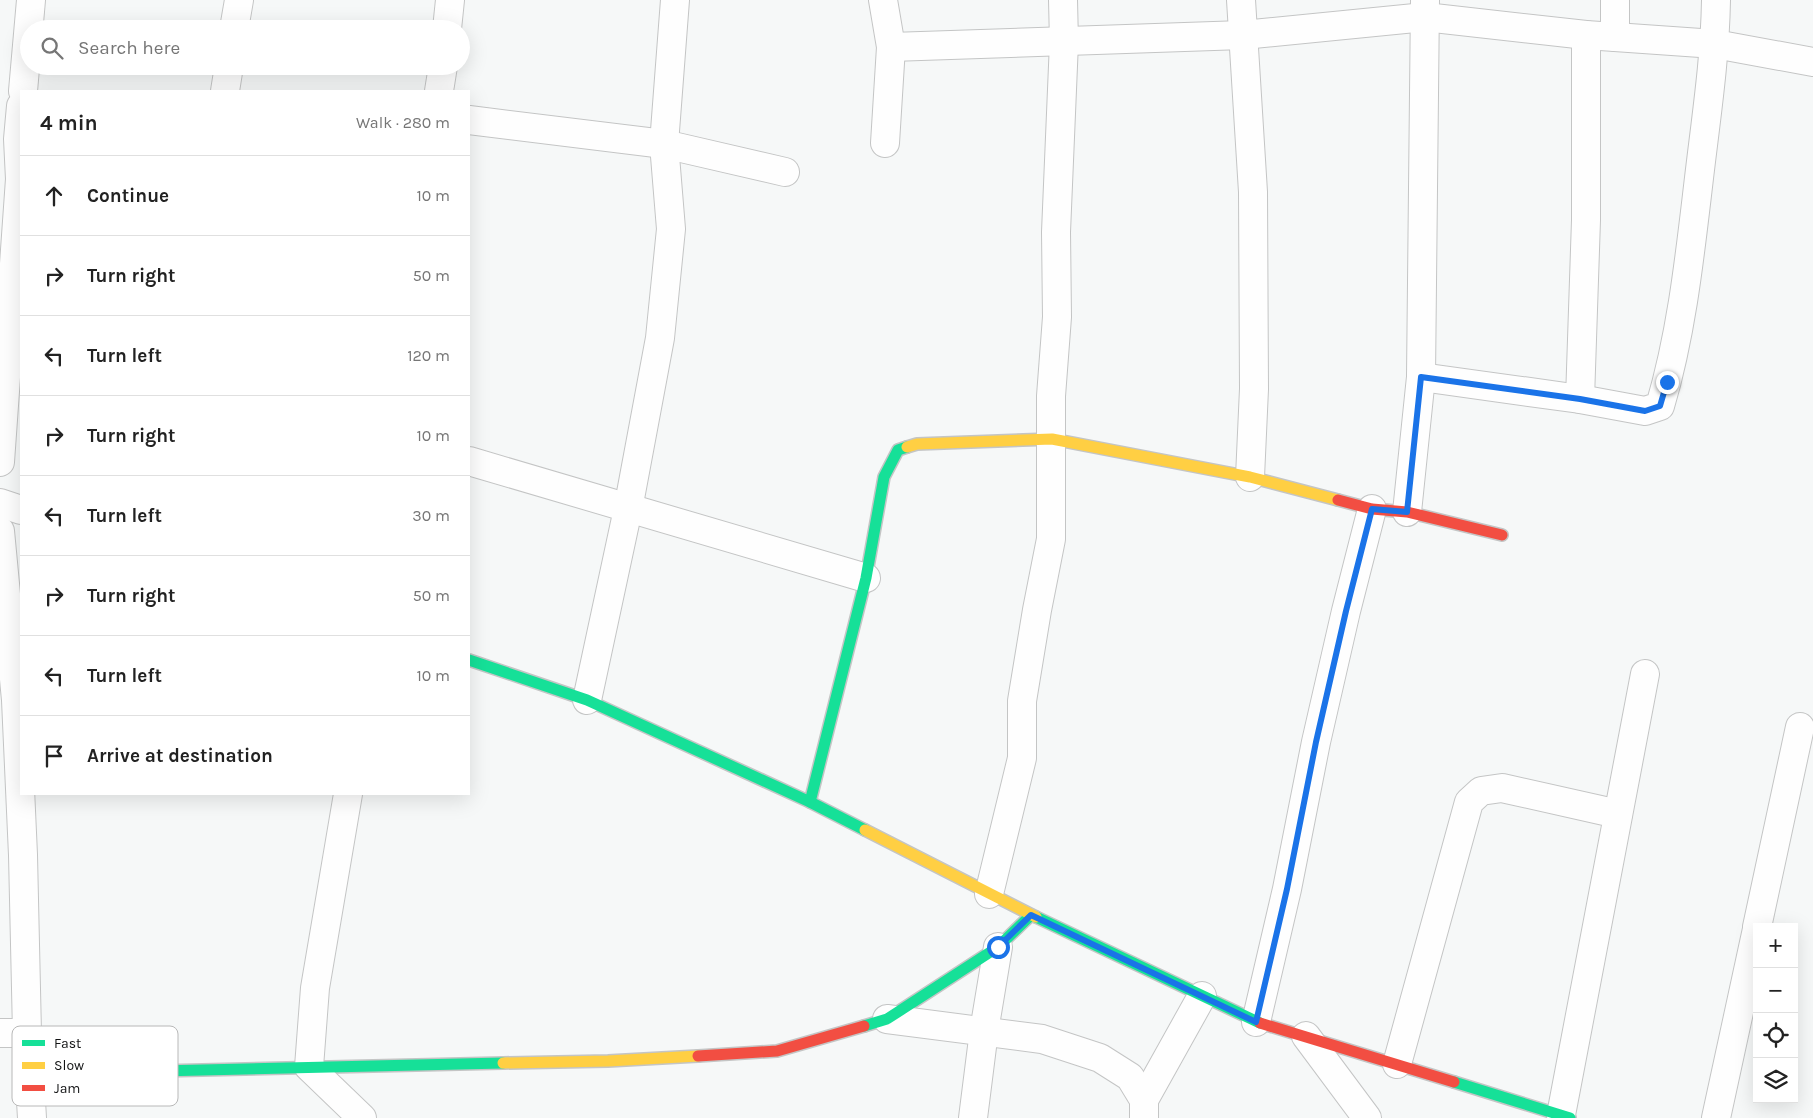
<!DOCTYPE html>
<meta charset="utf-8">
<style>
:root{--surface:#fff;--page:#f2f2f2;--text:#222;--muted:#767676;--line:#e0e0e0}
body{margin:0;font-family:Karla,sans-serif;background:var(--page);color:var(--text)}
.controls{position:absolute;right:15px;bottom:15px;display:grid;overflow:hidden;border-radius:0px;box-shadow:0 5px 20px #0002}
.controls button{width:45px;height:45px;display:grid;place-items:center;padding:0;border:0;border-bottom:1px solid var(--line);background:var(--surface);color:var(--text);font:25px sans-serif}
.stop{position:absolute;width:15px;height:15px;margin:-11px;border:4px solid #1a73e8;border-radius:50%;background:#fff}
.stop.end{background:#1a73e8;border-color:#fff;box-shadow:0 1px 5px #0008}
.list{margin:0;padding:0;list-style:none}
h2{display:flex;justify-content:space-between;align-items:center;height:65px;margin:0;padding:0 20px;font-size:21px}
h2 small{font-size:16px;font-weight:400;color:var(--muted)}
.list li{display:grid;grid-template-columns:32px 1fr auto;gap:15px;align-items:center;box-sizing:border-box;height:80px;padding:0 20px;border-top:1px solid var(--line)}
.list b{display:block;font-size:19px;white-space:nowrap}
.list em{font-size:16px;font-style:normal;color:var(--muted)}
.icon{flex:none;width:28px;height:28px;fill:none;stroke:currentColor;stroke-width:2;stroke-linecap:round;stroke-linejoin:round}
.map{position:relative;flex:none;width:1813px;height:1118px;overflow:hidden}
.search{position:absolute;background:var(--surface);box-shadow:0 5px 20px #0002;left:20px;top:20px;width:450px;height:55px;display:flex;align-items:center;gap:12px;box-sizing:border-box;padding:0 18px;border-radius:28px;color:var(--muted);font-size:19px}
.panel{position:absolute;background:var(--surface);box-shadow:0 5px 20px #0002;left:20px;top:90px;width:450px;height:705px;border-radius:0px}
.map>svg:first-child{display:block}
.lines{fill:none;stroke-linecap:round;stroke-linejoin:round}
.street-casing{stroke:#c4c5c5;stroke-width:30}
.fast-casing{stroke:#c4c5c5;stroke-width:14}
.slow-casing{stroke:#c4c5c5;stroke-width:14}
.jam-casing{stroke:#c4c5c5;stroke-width:14}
.street{stroke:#fefefe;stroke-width:28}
.fast{stroke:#16e098;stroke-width:11}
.slow{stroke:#ffcf43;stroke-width:11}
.jam{stroke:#f24e42;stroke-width:11}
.route{stroke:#1a73e8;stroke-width:6}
.key{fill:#fff;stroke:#b8b8b8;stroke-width:1}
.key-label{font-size:14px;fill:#121314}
</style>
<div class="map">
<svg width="1813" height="1118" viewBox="0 0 1813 1118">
<rect width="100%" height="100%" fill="#f6f8f8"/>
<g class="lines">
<g class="street-casing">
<g id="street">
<polyline points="883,0 891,47 885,143"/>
<polyline points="1241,0 1253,192 1254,389 1250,477"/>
<polyline points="234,29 239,0"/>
<polyline points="447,29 450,0"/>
<polyline points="1615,37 1615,0"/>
<polyline points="891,47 1243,35 1425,17 1586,35 1715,44 1813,62"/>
<polyline points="23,91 31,0"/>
<polyline points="225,91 229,66"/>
<polyline points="439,91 443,66"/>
<polyline points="469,120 664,144 785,172"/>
<path d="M1421 377 1580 399 1645 411 1660 406C1682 332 1690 254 1699 178 1706 118 1715 60 1716 0"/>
<polyline points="1580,399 1586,220 1586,35"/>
<polyline points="469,461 866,578"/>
<polyline points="0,462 20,179 18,139 21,106"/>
<polyline points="0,503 21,510"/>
<polyline points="1407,512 1421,377 1425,0"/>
<polyline points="0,531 16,700 23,855 27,1033 32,1118"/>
<polyline points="587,700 628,509 660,338 671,229 664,144 675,0"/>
<polyline points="348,794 315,988 309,1067 362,1118"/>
<polyline points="989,894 1022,758 1022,701 1037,610 1051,539 1051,396 1057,317 1056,232 1064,42 1063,0"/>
<polyline points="1757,927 1800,727"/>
<polyline points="887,1019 1042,1039 1100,1058 1130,1077 1144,1100 1144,1118"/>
<polyline points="1256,1022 1287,889 1316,742 1346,611 1372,509"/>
<polyline points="0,1033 27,1033"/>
<polyline points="1306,1036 1367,1118"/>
<polyline points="1397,1064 1469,802 1481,791 1502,788 1618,814"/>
<polyline points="1144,1100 1202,996"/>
<polyline points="1561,1115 1645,674"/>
<polyline points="973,1118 984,1031 998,947"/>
<polyline points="1716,1118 1757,929"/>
</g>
</g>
<g class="fast-casing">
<g id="fast">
<polyline points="469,660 587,700 810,802 865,830"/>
<polyline points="810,802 866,578 884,477 898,450 907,447"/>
<polyline points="1036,917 1260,1023"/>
<polyline points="864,1026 887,1019 998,947 1031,915"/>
<polyline points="30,1074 503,1063"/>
<polyline points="1454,1082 1570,1118"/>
</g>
</g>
<g class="slow-casing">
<g id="slow">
<polyline points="907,447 917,444 1052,439 1250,477 1338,500"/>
<polyline points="865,830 1036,917"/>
<polyline points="503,1063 608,1061 698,1056"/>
</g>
</g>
<g class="jam-casing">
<g id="jam">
<polyline points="1338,500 1372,509 1407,512 1502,535"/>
<polyline points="1260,1023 1454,1082"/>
<polyline points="698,1056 777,1051 864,1026"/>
</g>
</g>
<use href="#street" class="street"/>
<use href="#fast" class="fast"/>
<use href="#slow" class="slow"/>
<use href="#jam" class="jam"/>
</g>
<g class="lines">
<polyline class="route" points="998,947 1031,915 1256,1022 1287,889 1316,742 1346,611 1372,509 1407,512 1421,377 1580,399 1645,411 1660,406 1667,382"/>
</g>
<rect x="12" y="1026" width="166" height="80" rx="8" class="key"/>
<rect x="22" y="1040" width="23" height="6" fill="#16e098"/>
<rect x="22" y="1062" width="23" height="7" fill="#ffcf43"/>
<rect x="22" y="1085" width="23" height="6" fill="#f24e42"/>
<g class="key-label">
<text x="54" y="1048">Fast</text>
<text x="54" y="1070">Slow</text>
<text x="54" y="1093">Jam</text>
</g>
</svg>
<div class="controls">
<button>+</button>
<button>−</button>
<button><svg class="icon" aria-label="locate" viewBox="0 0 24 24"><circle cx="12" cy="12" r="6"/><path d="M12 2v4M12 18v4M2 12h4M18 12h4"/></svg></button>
<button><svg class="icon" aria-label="layers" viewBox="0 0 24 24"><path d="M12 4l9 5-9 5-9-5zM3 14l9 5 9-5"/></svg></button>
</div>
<div class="stop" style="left:998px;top:947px"></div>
<div class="stop end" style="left:1667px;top:382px"></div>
<div class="search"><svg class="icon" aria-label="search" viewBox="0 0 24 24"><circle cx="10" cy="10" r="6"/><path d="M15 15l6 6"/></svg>Search here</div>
<section class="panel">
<h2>4 min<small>Walk · 280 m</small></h2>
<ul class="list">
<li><svg class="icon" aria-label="ahead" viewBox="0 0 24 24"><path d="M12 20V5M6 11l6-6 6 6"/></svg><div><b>Continue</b></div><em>10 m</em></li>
<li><svg class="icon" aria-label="right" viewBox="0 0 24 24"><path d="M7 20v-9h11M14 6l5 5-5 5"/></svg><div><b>Turn right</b></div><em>50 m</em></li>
<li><svg class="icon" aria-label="left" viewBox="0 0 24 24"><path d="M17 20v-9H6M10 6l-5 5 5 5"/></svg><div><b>Turn left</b></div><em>120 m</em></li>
<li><svg class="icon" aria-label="right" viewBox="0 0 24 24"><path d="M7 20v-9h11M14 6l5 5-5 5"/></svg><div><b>Turn right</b></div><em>10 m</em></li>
<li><svg class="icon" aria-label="left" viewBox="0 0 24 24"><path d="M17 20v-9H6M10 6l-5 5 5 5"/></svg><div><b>Turn left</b></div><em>30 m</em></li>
<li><svg class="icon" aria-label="right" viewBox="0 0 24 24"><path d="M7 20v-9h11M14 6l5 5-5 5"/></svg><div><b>Turn right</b></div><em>50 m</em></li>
<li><svg class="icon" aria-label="left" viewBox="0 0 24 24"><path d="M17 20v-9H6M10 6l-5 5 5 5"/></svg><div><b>Turn left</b></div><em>10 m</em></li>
<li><svg class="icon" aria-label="arrive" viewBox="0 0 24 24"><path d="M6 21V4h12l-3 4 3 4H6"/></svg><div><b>Arrive at destination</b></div></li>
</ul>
</section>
</div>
